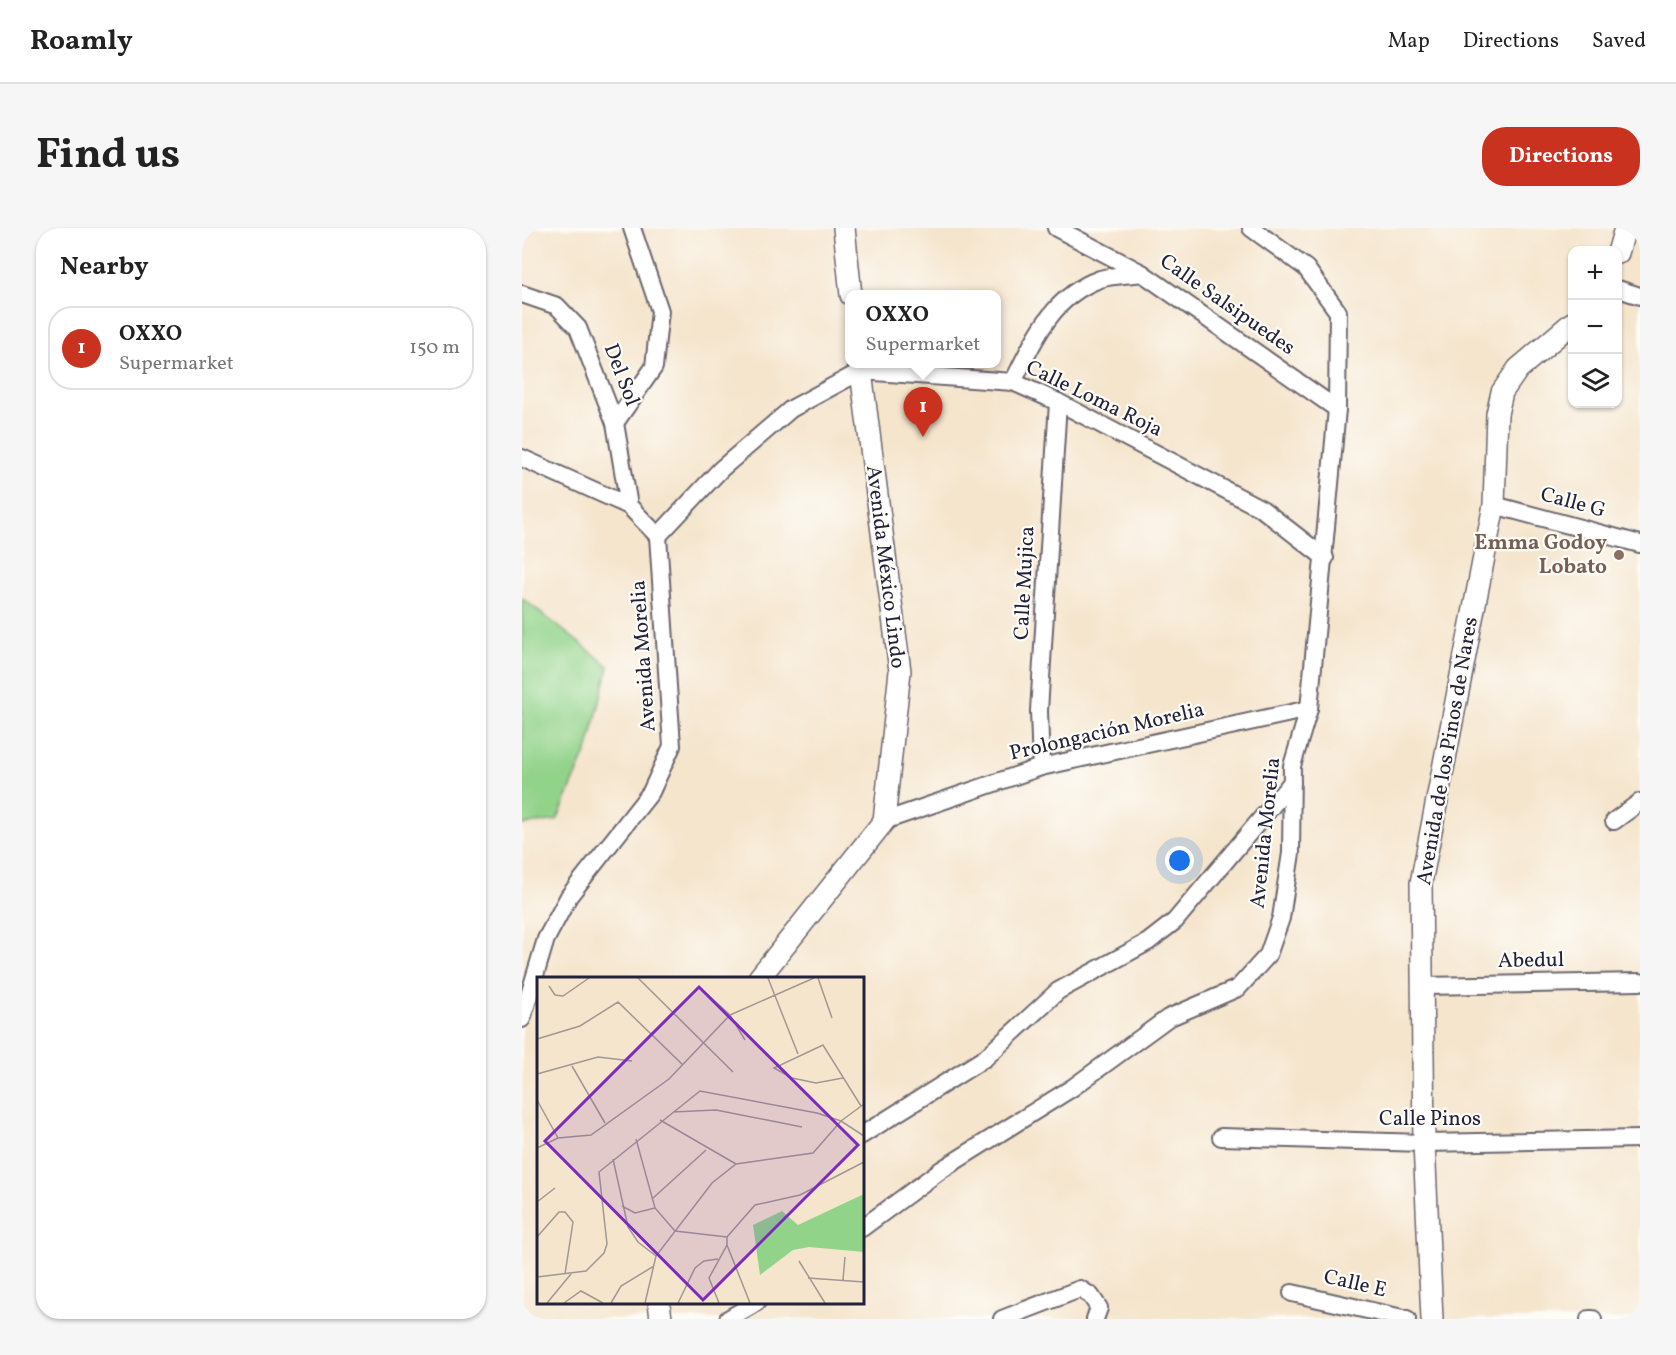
<!DOCTYPE html>
<meta charset="utf-8">
<style>
:root{--surface:#fff;--page:#f6f6f6;--text:#222;--muted:#767676;--line:#e0e0e0;--accent:#c8321e}
body{margin:0;font-family:Vollkorn,serif;background:var(--page);color:var(--text)}
.controls{position:absolute;right:18px;top:18px;display:grid;overflow:hidden;border-radius:12px;box-shadow:0 2px 4px #0004}
.controls button{width:54px;height:54px;display:grid;place-items:center;padding:0;border:0;border-bottom:2px solid var(--line);background:var(--surface);color:var(--text);font:30px sans-serif}
.you{position:absolute;left:658px;top:633px;width:21px;height:21px;margin:-15px;border:4px solid #fff;border-radius:50%;background:#1a73e8;box-shadow:0 0 0 9px #1a73e833}
.badge{display:grid;place-items:center;width:39px;height:39px;border-radius:50%;background:var(--accent);color:#fff;font-size:20px;font-weight:700}
.pin{position:absolute;translate:-50% -50px;filter:drop-shadow(0 2px 3px #0008)}
.pin::after{content:'';position:absolute;top:32px;width:21px;height:18px;background:inherit;clip-path:polygon(0 0,100% 0,50% 100%)}
.popup{position:absolute;left:323px;top:62px;width:156px;height:78px;box-sizing:border-box;display:grid;place-content:center;border-radius:12px;background:var(--surface);filter:drop-shadow(0 2px 4px #0005);font-size:20px;white-space:nowrap;color:var(--muted)}
.popup b{font-size:22px;color:var(--text)}
.popup::after{content:'';position:absolute;left:50%;top:100%;margin-left:-12px;border:12px solid transparent;border-top-color:var(--surface)}
.list{margin:0;padding:0;list-style:none}
h2{display:flex;justify-content:space-between;align-items:center;height:78px;margin:0;padding:0 24px;font-size:26px}
h2 small{font-size:20px;font-weight:400;color:var(--muted)}
.list li{display:grid;grid-template-columns:39px 1fr auto;gap:18px;align-items:center;box-sizing:border-box;height:84px;margin:0 12px 12px;padding:0 12px;border:2px solid var(--line);border-radius:24px}
.list b{display:block;font-size:22px;white-space:nowrap}
.list p{margin:0;font-size:20px;white-space:nowrap;color:var(--muted)}
.list em{font-size:20px;font-style:normal;color:var(--muted)}
.icon{flex:none;width:33px;height:33px;fill:none;stroke:currentColor;stroke-width:2;stroke-linecap:round;stroke-linejoin:round}
.map{position:relative;flex:none;width:1118px;height:1091px;overflow:hidden;border-radius:24px}
header{display:flex;align-items:center;gap:36px;box-sizing:border-box;height:84px;padding:0 30px;background:var(--surface);border-bottom:2px solid var(--line)}
header strong{font-size:28px}
nav{display:flex;gap:33px;margin-inline-start:auto;font-size:21px}
.intro{display:flex;align-items:center;justify-content:space-between;box-sizing:border-box;height:144px;padding:0 36px}
h1{margin:0;font-size:42px}
.button{padding:15px 27px;border-radius:24px;background:var(--accent);color:#fff;font-size:21px;font-weight:700}
main{display:flex;gap:36px;padding:0 36px}
aside{flex:1;background:var(--surface);border-radius:24px;box-shadow:0 2px 4px #0004}
.map>svg:first-child{display:block}
.green{fill:#92d38a;stroke:#5a7a62;stroke-width:1.5}
.lines{fill:none;stroke-linecap:round;stroke-linejoin:round}
.minor-casing{stroke:#6c666e;stroke-width:20}
.tertiary-casing{stroke:#6c666e;stroke-width:24}
.minor{stroke:#fff;stroke-width:16}
.tertiary{stroke:#fff;stroke-width:21}
.education-dot{fill:#8d6e63;stroke:#fdfcf7;stroke-width:2}
.labels{text-anchor:middle;dominant-baseline:central;stroke-width:4.5;stroke-linejoin:round;paint-order:stroke}
.street-label{font-size:21px;fill:#22223b;stroke:#fdfcf7}
.education-label{font-size:21px;font-weight:bold;fill:#785e54;stroke:#fdfcf7;text-anchor:end}
.inset-road{fill:none;stroke:#a19793;stroke-width:1.5}
.view{fill:#7b2cbf;fill-opacity:0.15;stroke:#7b2cbf;stroke-width:3}
.inset-edge{fill:none;stroke:#22223b;stroke-width:3}
</style>
<header>
<strong>Roamly</strong>
<nav><a>Map</a><a>Directions</a><a>Saved</a></nav>
</header>
<div class="intro"><h1>Find us</h1><a class="button">Directions</a></div>
<main>
<aside>
<h2>Nearby<small></small></h2>
<ul class="list">
<li><span class="badge">1</span><div><b>OXXO</b><p>Supermarket</p></div><em>150 m</em></li>
</ul>
</aside>
<div class="map">
<svg width="1118" height="1091" viewBox="0 0 1118 1091">
<rect width="100%" height="100%" fill="#fdfcf7"/>
<filter id="ink" filterUnits="userSpaceOnUse"><feTurbulence type="fractalNoise" baseFrequency=".0167" numOctaves="2"/><feDisplacementMap in="SourceGraphic" scale="12" xChannelSelector="R" yChannelSelector="G"/><feConvolveMatrix kernelMatrix="1 2 1 2 8 2 1 2 1" color-interpolation-filters="sRGB"/></filter>
<filter id="wash" filterUnits="userSpaceOnUse"><feTurbulence type="fractalNoise" baseFrequency=".008" numOctaves="4" result="noise"/><feDisplacementMap in="SourceGraphic" scale="24" xChannelSelector="R" yChannelSelector="G"/><feGaussianBlur stdDeviation="1.35" result="paint"/><feColorMatrix in="noise" values="0 0 0 0 0 0 0 0 0 0 0 0 0 0 0 0 0 1.4 0 .05"/><feComposite in="paint" operator="in"/></filter>
<g filter="url(#wash)">
<rect width="100%" height="100%" fill="#f5e5cd"/>
<polygon class="green" points="0,370 87,438 66,520 35,592 0,597"/>
</g>
<g filter="url(#ink)">
<g class="lines">
<g class="minor-casing">
<g id="minor">
<polyline points="534,0 620,45 815,181"/>
<polyline points="1096,61 1118,68"/>
<polyline points="0,66 35,78 56,100 93,195 107,278 136,308"/>
<path d="M491 154C512 112 530 68 578 51 591 47 607 47 620 45"/>
<polyline points="93,195 132,139 138,83 110,0"/>
<polyline points="0,230 107,278"/>
<polyline points="972,277 1118,316"/>
<polyline points="136,308 199,241 269,181 339,143 491,154 536,174 740,281 803,330"/>
<polyline points="519,539 517,483 536,174"/>
<polyline points="362,593 519,539 787,481"/>
<polyline points="1092,593 1118,574"/>
<polyline points="901,758 1118,754"/>
<polyline points="0,791 24,711 47,668 129,564 150,518 136,308"/>
<polyline points="340,907 463,830 536,763 626,714 653,693 770,554"/>
<polyline points="699,909 902,915 1118,911"/>
<polyline points="340,1000 419,942 550,860 646,790 716,760 746,727 759,690 769,625 770,538 787,481 815,181 816,84 784,40 729,0"/>
<polyline points="770,1065 885,1091"/>
<polyline points="206,1091 235,1074"/>
<polyline points="480,1091 558,1061 569,1068 577,1080 573,1091"/>
<polyline points="1067,1091 1071,1091"/>
</g>
</g>
<g class="tertiary-casing">
<g id="tertiary">
<polyline points="322,0 329,67"/>
<polyline points="1096,25 1103,0"/>
<polyline points="237,750 362,593 378,443 338,136"/>
<polyline points="137,1074 139,1091"/>
<polyline points="910,1091 902,915 899,655 972,277 975,186 980,164 996,141 1050,95"/>
</g>
</g>
<use href="#minor" class="minor"/>
<use href="#tertiary" class="tertiary"/>
</g>
</g>
<circle class="education-dot" cx="1097" cy="327" r="6"/>
<g class="labels">
<g class="street-label">
<text transform="translate(705 77) rotate(35)">Calle Salsipuedes</text>
<text transform="translate(99 147) rotate(69)">Del Sol</text>
<text transform="translate(572 171) rotate(26)">Calle Loma Roja</text>
<text transform="translate(1051 275) rotate(15)">Calle G</text>
<text transform="translate(363 339) rotate(83)">Avenida México Lindo</text>
<text transform="translate(503 355) rotate(-87)">Calle Mujica</text>
<text transform="translate(122 428) rotate(-94)">Avenida Morelia</text>
<text transform="translate(585 504) rotate(-13)">Prolongación Morelia</text>
<text transform="translate(926 523) rotate(-80)">Avenida de los Pinos de Nares</text>
<text transform="translate(744 605) rotate(-84)">Avenida Morelia</text>
<text transform="translate(1009 733) rotate(-1)">Abedul</text>
<text x="908" y="891">Calle Pinos</text>
<text transform="translate(833 1056) rotate(13)">Calle E</text>
</g>
<g class="education-label">
<text x="1085" y="315">Emma Godoy<tspan x="1085" dy="24">Lobato</tspan></text>
</g>
</g>
<g transform="translate(15 749)">
<rect width="327" height="327" fill="#f5e5cd"/>
<path d="M327 217V275L272 270 256 273 223 298 216 248 245 234 261 248Z" fill="#92d38a"/>
<path class="inset-road" d="M101 1 196 95M231 1 261 77M281 1 295 41M12 9 18 18 26 19 52 1M169 16 193 38 208 63M0 62 43 49 81 25 146 88M35 89 68 146M0 97 61 80 95 84M306 101 279 106 255 101 237 91 286 68 324 129M0 123 21 161M136 135 179 133 265 150M123 143 199 187M99 162 118 231 138 254 190 260M0 171 21 161 54 158 132 102 193 38 277 1M76 182 91 250 101 265 119 279M115 222 169 173M0 225 18 211M85 229 98 236 118 231M0 260 22 235H28L36 245 28 297M190 260 218 228 263 218 327 185M190 268 213 326M262 284 288 326M0 300 49 294 67 276 70 267 62 195 163 114 280 136 304 144 327 159M271 301 327 305M306 303 308 280M10 326 34 297M27 326 44 314 66 326M74 326 84 309 117 289M108 326 119 279 175 206 199 187 276 176 304 144 327 127M141 326 158 291 167 284 181 282M182 326 172 301 190 268V260"/>
<path class="view" d="M162 10 321 168 166 323 8 164Z"/>
<rect width="327" height="327" class="inset-edge"/>
</g>
</svg>
<div class="controls">
<button>+</button>
<button>−</button>
<button><svg class="icon" aria-label="layers" viewBox="0 0 24 24"><path d="M12 4l9 5-9 5-9-5zM3 14l9 5 9-5"/></svg></button>
</div>
<div class="you"></div>
<div class="pin badge" style="left:401px;top:209px">1</div>
<div class="popup"><b>OXXO</b>Supermarket</div>
</div>
</main>
